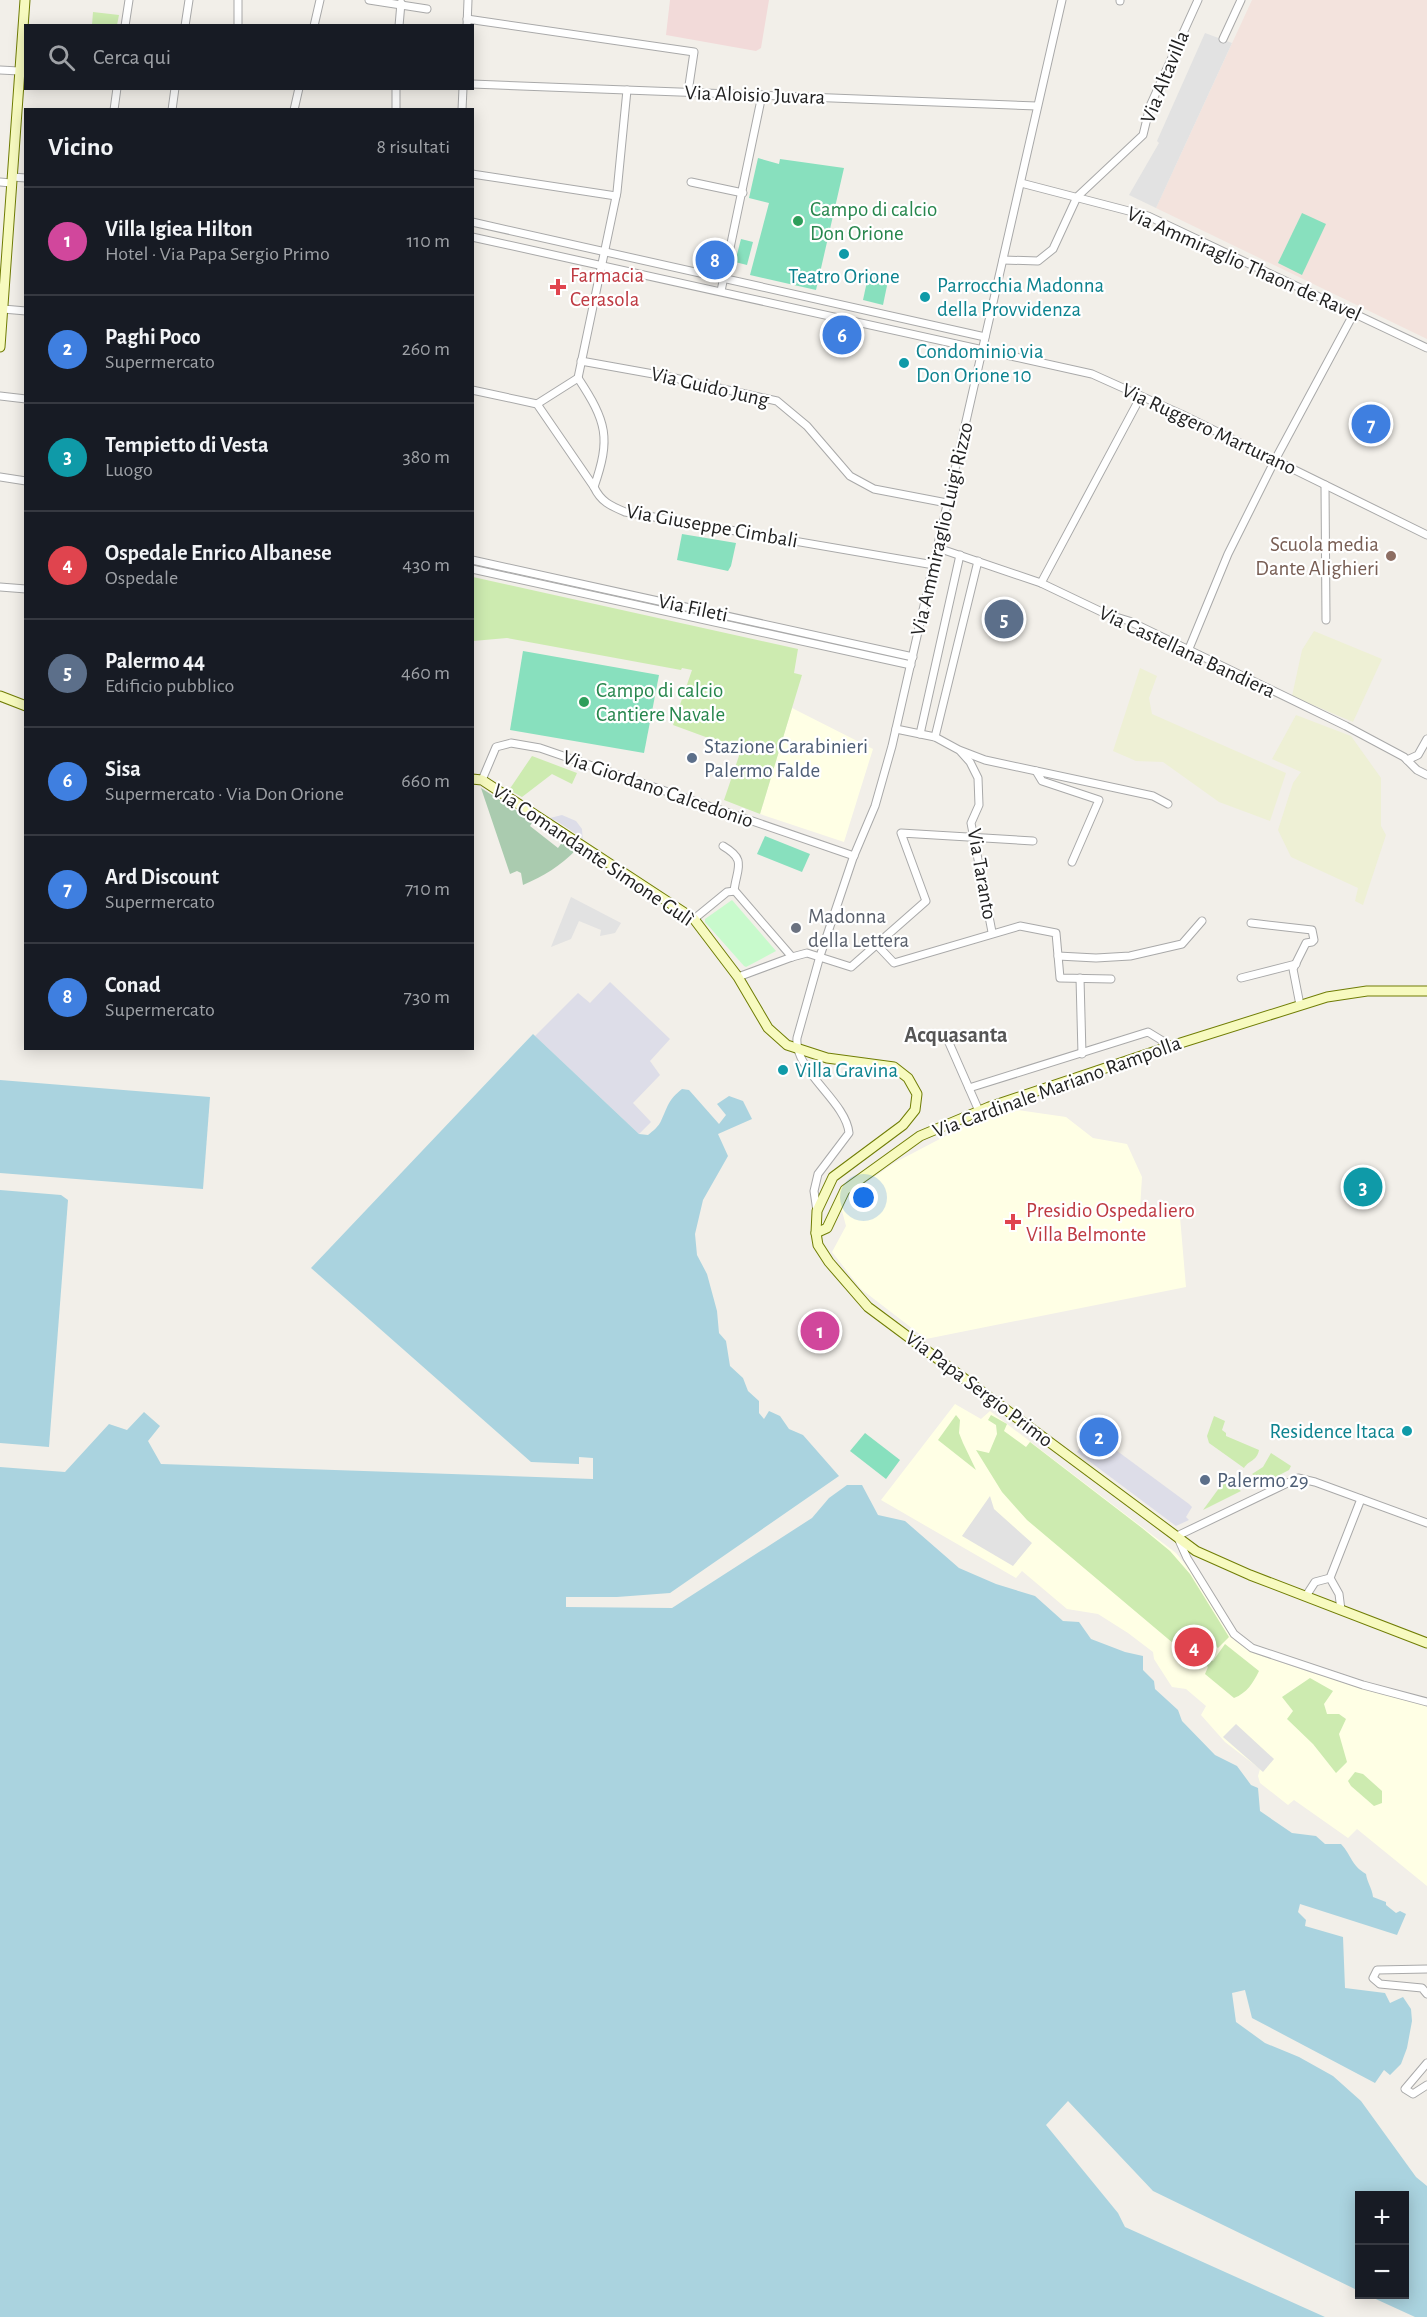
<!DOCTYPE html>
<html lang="it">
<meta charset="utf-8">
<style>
:root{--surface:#171b24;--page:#242831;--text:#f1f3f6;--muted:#9ea1a6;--line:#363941;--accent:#0b8043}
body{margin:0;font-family:"Alegreya Sans",sans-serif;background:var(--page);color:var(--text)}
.controls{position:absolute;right:18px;bottom:18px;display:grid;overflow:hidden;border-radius:0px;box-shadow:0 3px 15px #0003}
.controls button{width:54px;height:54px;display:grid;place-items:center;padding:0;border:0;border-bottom:2px solid var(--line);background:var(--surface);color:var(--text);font:30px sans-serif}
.you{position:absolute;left:864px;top:1198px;width:21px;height:21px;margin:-15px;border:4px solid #fff;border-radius:50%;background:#1a73e8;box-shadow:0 0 0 9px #1a73e833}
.badge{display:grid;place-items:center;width:39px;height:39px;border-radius:50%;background:var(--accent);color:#fff;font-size:20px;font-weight:700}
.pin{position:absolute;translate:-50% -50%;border:3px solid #fff;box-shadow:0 2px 6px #0006}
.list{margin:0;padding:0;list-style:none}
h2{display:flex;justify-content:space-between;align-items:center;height:78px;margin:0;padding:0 24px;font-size:26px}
h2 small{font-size:20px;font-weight:400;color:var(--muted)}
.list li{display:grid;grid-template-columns:39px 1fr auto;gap:18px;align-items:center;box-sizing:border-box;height:108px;padding:0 24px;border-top:2px solid var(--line)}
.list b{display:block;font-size:22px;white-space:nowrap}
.list p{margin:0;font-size:20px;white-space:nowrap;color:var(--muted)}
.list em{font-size:20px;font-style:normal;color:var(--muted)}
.icon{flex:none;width:33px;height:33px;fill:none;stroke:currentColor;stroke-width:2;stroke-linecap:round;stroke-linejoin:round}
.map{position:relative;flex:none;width:1427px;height:2317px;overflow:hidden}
.search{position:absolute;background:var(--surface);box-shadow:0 3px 15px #0003;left:24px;top:24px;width:450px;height:66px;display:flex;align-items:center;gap:15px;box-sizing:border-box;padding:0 21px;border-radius:0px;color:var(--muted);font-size:22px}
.panel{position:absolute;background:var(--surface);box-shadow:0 3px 15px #0003;left:24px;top:108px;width:450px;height:942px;border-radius:0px}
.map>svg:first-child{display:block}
.commercial{fill:#f2dad9}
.education{fill:#ffffe5}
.military{fill:#f3e3dd}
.farmland{fill:#eef0d5}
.grass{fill:#cdebb0}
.cemetery{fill:#aacbaf}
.park{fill:#c8facc}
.pitch{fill:#88e0be}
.parking{fill:#e2e2e2}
.plaza{fill:#dddde8}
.water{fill:#aad3df}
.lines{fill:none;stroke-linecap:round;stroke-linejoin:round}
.street-casing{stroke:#a9a9a9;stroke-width:9}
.secondary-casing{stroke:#707d05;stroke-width:11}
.street{stroke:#fff;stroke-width:7}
.secondary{stroke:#f7fabf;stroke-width:9}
.leisure-dot{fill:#2e9e5b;stroke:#fff;stroke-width:2}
.culture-dot{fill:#0f9aa8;stroke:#fff;stroke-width:2}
.health-dot{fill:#e0444e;stroke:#fff;stroke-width:2}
.education-dot{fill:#8d6e63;stroke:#fff;stroke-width:2}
.service-dot{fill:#5c6f8a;stroke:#fff;stroke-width:2}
.worship-dot{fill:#6b7280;stroke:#fff;stroke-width:2}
.labels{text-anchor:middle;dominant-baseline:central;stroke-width:4.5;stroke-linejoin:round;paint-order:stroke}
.street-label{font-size:21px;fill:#222;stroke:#fff}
.leisure-label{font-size:21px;fill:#27864d;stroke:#fff;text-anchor:start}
.health-label{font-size:21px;fill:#be3a42;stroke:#fff;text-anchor:start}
.culture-label{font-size:21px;fill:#0d838f;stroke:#fff;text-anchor:start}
.education-label{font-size:21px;fill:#785e54;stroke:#fff;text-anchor:end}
.service-label{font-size:21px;fill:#4e5e75;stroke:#fff;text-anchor:start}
.worship-label{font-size:21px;fill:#5b616d;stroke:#fff;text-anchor:start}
.neighbourhood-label{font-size:22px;font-weight:bold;fill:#555;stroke:#fff}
</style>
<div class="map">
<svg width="1427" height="2317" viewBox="0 0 1427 2317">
<rect width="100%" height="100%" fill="#f2efe9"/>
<polygon class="commercial" points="670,0 769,0 761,48 756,51 666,35"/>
<g class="education">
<polygon points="792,708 873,749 844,842 760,814"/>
<polygon points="1003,1108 1066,1117 1093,1138 1127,1144 1142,1177 1140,1209 1180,1217 1186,1287 926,1339 861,1289 832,1252 846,1226 841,1207 851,1193 894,1163 955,1131"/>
<polygon points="955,1404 981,1419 990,1411 1176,1553 1193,1574 1235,1641 1253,1653 1309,1672 1422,1704 1427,1707 1427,1886 1357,1829 1348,1838 1294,1800 1288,1805 1260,1783 1258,1776 1260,1769 1225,1742 1201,1715 1206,1706 1186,1689 1172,1687 1154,1659 1153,1652 1128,1633 1098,1614 1067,1609 1022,1571 1016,1578 881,1500"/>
</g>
<polygon class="military" points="1252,0 1427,0 1427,339 1156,208"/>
<g class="farmland">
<polygon points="1314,631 1382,659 1353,722 1292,696 1302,650"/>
<polygon points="1140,668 1157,676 1149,698 1152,714 1286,773 1270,821 1219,802 1163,762 1136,761 1113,751"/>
<polygon points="1296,715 1351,736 1381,778 1381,826 1386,835 1363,905 1355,901 1358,888 1291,857 1278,830 1293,783 1301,772 1272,759"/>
</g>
<g class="grass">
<polygon points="93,12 119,15 117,25 92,25"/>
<polygon points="473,577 798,649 794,673 802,675 760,814 724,800 741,750 673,725 692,670 682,668 681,670 507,638 473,641"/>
<polygon points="532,756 577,773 572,784 552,774 522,797 509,790"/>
<polygon points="956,1415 960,1420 959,1433 963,1443 976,1470 938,1440"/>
<polygon points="991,1415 1007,1424 1004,1431 1026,1447 1030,1442 1142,1528 1170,1551 1190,1574 1229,1637 1218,1648 1196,1630 1180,1649 1027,1520 1002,1492 976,1450 989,1453 997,1434 996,1425 988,1420"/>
<path d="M1214 1416 1225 1421 1222 1430 1226 1433V1436L1259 1450C1257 1461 1249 1460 1244 1468L1209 1443 1207 1436Z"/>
<polygon points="1271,1453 1291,1466 1289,1470 1264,1483 1252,1474 1263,1467"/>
<polygon points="1225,1480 1241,1491 1203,1510"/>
<path d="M1225 1644 1259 1671C1253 1683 1247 1693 1234 1698L1205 1674 1208 1667 1201 1660 1203 1656 1213 1661Z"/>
<polygon points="1310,1678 1333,1691 1324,1704 1327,1714 1339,1714 1346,1719 1339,1734 1347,1762 1336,1773 1313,1744 1287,1719 1293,1711 1282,1697"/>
<polygon points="1355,1772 1363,1774 1382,1791 1382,1803 1374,1806 1351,1786 1348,1781"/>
</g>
<path class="cemetery" d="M481 788 533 821 530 826 558 848 563 841 576 850C560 866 544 876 523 885L521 873 517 871 510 874Z"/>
<polygon class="park" points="732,900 776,951 746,967 744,966 705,922 705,919"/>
<g class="pitch">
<polygon points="758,158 779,164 780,159 844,168 816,290 750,275 769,203 749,198"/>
<polygon points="1302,213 1326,224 1302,275 1278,263"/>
<polygon points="741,239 753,242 747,265 735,262"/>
<polygon points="869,272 889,276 883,305 863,300"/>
<polygon points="682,534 736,543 731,566 728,571 677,560"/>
<polygon points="523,651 659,675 644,753 510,730"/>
<polygon points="765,836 810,854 802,872 757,854"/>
<polygon points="865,1433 900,1460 886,1479 850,1451"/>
</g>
<g class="parking">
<polygon points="1205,33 1232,43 1156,208 1129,195 1159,143 1157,141"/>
<polygon points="571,897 621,923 615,933 600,936 601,930 579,921 571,939 551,947"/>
<polygon points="990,1496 994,1509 1032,1543 1013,1566 962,1536"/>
<polygon points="1236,1724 1274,1759 1263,1772 1223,1737"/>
</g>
<g class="plaza">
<polygon points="562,815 576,821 582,829 583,843 581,837 555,820 552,822 550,818"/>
<polygon points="610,982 670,1039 650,1061 660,1075 633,1103 651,1122 639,1134 535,1036 578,993 590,1003"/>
<polygon points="1085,1442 1101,1454 1109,1445 1189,1504 1192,1507 1186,1517 1189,1520 1176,1526 1077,1452"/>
</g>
<g class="water">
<path d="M533 1034 639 1134 648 1135C653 1131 659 1126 661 1121 668 1106 668 1100 682 1089L689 1090 719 1124 726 1115 717 1104 729 1096 743 1101 752 1119 718 1134 728 1156 703 1200 695 1234 697 1255 707 1274 717 1311 719 1333 726 1341 730 1366 743 1378 748 1391 759 1401V1413L764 1419 769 1411 780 1416 789 1429 803 1435 839 1476 670 1593 617 1597H566V1607L672 1608 812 1518 829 1498 847 1485H862L878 1515 905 1521 959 1568 996 1584 1035 1596 1063 1621 1079 1622 1091 1639 1125 1652 1143 1656V1670L1154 1681 1155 1689 1178 1710 1182 1721 1215 1755 1237 1766 1251 1785 1258 1788 1260 1811 1292 1833 1316 1836 1325 1844H1341C1352 1856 1351 1865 1366 1874 1367 1882 1372 1888 1373 1897L1386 1902V1905L1396 1913 1400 1911 1406 1914 1397 1935 1300 1904 1298 1912 1306 1920 1305 1926 1343 1937 1345 1988 1385 1993 1390 2003 1403 1997 1411 2009 1412 2021 1407 2048 1401 2064 1390 2075 1384 2070 1375 2083 1252 2018 1245 1990 1232 1993 1236 2022 1265 2043 1299 2057 1333 2076 1361 2101 1416 2177 1427 2186V2317H1415L1367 2295 1404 2294V2196H1360L1359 2291 1153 2191 1068 2101 1046 2125 1118 2213 1125 2227 1325 2317H0V1467L65 1472 109 1424 127 1430 144 1412 160 1426 148 1441 161 1464 593 1479V1458L579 1457V1464L531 1462 311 1268Z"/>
<polygon points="0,1080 210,1097 203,1189 0,1173"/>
<polygon points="0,1190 61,1195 68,1200 49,1447 0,1443"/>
</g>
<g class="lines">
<g class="street-casing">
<g id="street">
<polyline points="369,0 427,9"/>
<polyline points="1120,1 1120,0"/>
<polyline points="467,19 694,52 688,92"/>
<polyline points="125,26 129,0"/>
<polyline points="185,26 189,0"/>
<polyline points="238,26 238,0"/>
<polyline points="314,26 320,0"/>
<polyline points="399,26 401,3"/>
<polyline points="467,26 468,0"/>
<polyline points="1223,39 1241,0"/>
<polyline points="0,70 19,71"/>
<polyline points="472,84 1037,106"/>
<polyline points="114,110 117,88"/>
<polyline points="172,110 175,88"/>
<polyline points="294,110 299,88"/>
<polyline points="396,110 396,88"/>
<polyline points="462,110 463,88"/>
<polyline points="472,174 616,196"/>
<polyline points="12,177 26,178"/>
<polyline points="0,182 11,183"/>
<polyline points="691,182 743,193"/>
<polyline points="1021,183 1148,216 1427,348"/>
<polyline points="472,222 985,337"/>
<polyline points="472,237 1092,374 1181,414 1427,535"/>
<polyline points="1003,260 1038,261 1053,249 1077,197 1143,135 1150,106 1198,0"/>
<polyline points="721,291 762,95"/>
<polyline points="3,309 26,311"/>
<polyline points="581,361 670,377 777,401 807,426 850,476 874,489 947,503"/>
<polyline points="578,378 617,192 627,90"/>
<path d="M578 378C607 422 611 438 594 487"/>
<path d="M472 390 537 404 594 487C601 502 611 506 625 512L934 565"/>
<polyline points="0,396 26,399"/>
<polyline points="537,404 578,378"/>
<polyline points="0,477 26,481"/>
<polyline points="1325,485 1326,620"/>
<polyline points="938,548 1041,583 1106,614 1129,621 1346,726 1404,757 1417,770 1427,775"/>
<polyline points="472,560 913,657"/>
<polyline points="472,569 911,665"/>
<polyline points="1041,583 1141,396"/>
<polyline points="0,587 26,589"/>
<polyline points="1188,651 1228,554 1275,460 1354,313"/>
<polyline points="896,729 935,737 959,750 985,760 1153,796 1168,804"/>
<polyline points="920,734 960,555"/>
<polyline points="935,737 978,561"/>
<polyline points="961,752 970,762 978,778 979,805 971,823 992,932"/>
<polyline points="1407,760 1418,755 1427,739"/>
<polyline points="1036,771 1042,781 1099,800 1072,862"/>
<polyline points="482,780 496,747 511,743 540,748 854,856"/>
<path d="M723 846C747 860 737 867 734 891"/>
<polyline points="694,919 727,892 735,891 792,957"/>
<polyline points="1251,923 1312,930 1314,940 1312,942 1306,943 1293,969 1300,1005"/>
<polyline points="877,945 894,963 1020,926 1056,933 1060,978 1111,979"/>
<polyline points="1058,956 1096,958 1130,956 1182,944 1202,921"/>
<polyline points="738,977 792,957 807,953 851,967 926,901 901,833 1033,841"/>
<polyline points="1080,978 1082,1054"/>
<polyline points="1241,978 1296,964"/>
<polyline points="946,1036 979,1111"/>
<polyline points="969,1088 1148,1032 1171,1046"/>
<path d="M817 1211 814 1191 818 1174 849 1133C846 1101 794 1071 797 1038L820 956 853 858 875 806 892 746 1062 0"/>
<polyline points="1177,1536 1298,1478 1315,1482 1427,1523"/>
<polyline points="1178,1538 1187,1558 1234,1634 1252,1648 1363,1685 1427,1702"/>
<polyline points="1330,1578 1339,1594 1341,1610"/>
<polyline points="1306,1596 1315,1582 1330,1578 1361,1499"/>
<polyline points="1427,1969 1377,1970 1373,1978 1380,1984 1422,1988 1427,1994"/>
<polyline points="1427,2063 1405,2089 1413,2094 1427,2085"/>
</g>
</g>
<g class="secondary-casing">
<g id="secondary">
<polyline points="0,347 25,0"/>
<polyline points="0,696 26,706"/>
<polyline points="472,779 482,780 694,919 738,977 768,1028 787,1045 827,1058 894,1067 908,1078 917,1094 915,1110 903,1125 833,1177 817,1211 816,1233 818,1245 829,1262 868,1307 1196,1551 1250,1575 1427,1643"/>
<polyline points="816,1233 827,1228 845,1190 920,1136 989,1107 1171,1046 1327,997 1367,991 1427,991"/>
</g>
</g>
<use href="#street" class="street"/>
<use href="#secondary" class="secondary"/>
</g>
<g class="leisure-dot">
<circle cx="798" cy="221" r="6"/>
<circle cx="584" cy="702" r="6"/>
</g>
<g class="culture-dot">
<circle cx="844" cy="254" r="6"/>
<circle cx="925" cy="297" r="6"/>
<circle cx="904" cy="363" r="6"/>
<circle cx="783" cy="1070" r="6"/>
<circle cx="1407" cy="1431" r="6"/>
</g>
<g class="health-dot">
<path d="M555 278h6v6h6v6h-6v6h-6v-6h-6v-6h6z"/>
<path d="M1010 1213h6v6h6v6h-6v6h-6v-6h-6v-6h6z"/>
</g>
<circle class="education-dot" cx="1391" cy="556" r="6"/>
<g class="service-dot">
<circle cx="692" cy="758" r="6"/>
<circle cx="1205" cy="1480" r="6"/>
</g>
<circle class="worship-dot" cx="796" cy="928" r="6"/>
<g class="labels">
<g class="street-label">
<text transform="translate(1165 77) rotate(-68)">Via Altavilla</text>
<text transform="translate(755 95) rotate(2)">Via Aloisio Juvara</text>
<text transform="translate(1244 264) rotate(24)">Via Ammiraglio Thaon de Ravel</text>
<text transform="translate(710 387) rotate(13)">Via Guido Jung</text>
<text transform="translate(1209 429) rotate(25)">Via Ruggero Marturano</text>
<text transform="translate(712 526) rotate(10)">Via Giuseppe Cimbali</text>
<text transform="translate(942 529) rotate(-77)">Via Ammiraglio Luigi Rizzo</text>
<text transform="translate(693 608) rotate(12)">Via Fileti</text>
<text transform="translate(1187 652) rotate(25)">Via Castellana Bandiera</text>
<text transform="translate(658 789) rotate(19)">Via Giordano Calcedonio</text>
<text transform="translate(593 855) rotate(34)">Via Comandante Simone Gulì</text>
<text transform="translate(982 874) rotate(80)">Via Taranto</text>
<text transform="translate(1057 1087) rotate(-20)">Via Cardinale Mariano Rampolla</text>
<text transform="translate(979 1389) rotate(37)">Via Papa Sergio Primo</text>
</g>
<g class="leisure-label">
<text x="810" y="209">Campo di calcio<tspan x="810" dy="24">Don Orione</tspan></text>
<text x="596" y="690">Campo di calcio<tspan x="596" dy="24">Cantiere Navale</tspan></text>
</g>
<g class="health-label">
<text x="570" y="275">Farmacia<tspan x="570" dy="24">Cerasola</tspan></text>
<text x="1026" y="1210">Presidio Ospedaliero<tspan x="1026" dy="24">Villa Belmonte</tspan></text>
</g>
<g class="culture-label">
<text x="844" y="276" text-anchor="middle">Teatro Orione</text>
<text x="937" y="285">Parrocchia Madonna<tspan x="937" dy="24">della Provvidenza</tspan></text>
<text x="916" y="351">Condominio via<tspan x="916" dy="24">Don Orione 10</tspan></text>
<text x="795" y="1070">Villa Gravina</text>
<text x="1395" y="1431" text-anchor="end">Residence Itaca</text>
</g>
<g class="education-label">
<text x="1379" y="544">Scuola media<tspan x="1379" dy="24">Dante Alighieri</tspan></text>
</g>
<g class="service-label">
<text x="704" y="746">Stazione Carabinieri<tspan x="704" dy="24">Palermo Falde</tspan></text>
<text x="1217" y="1480">Palermo 29</text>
</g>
<g class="worship-label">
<text x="808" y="916">Madonna<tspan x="808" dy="24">della Lettera</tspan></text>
</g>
<g class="neighbourhood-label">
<text x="956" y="1035">Acquasanta</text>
</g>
</g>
</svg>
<div class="controls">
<button>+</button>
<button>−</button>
</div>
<div class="you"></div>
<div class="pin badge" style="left:820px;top:1331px;background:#d1479c">1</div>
<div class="pin badge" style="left:1099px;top:1437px;background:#3f7fe0">2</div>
<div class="pin badge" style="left:1363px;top:1187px;background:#0f9aa8">3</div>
<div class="pin badge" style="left:1194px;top:1647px;background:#e0444e">4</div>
<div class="pin badge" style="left:1004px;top:619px;background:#5c6f8a">5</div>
<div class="pin badge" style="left:842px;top:335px;background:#3f7fe0">6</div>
<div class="pin badge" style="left:1371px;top:424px;background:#3f7fe0">7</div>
<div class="pin badge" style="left:715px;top:260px;background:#3f7fe0">8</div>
<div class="search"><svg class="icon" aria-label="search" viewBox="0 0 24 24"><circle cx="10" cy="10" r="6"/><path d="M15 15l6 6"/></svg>Cerca qui</div>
<section class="panel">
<h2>Vicino<small>8 risultati</small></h2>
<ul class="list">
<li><span class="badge" style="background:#d1479c">1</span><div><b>Villa Igiea Hilton</b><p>Hotel · Via Papa Sergio Primo</p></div><em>110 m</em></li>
<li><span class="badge" style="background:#3f7fe0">2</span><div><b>Paghi Poco</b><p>Supermercato</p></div><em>260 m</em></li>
<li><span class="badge" style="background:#0f9aa8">3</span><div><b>Tempietto di Vesta</b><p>Luogo</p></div><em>380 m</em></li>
<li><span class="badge" style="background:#e0444e">4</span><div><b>Ospedale Enrico Albanese</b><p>Ospedale</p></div><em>430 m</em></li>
<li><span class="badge" style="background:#5c6f8a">5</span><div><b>Palermo 44</b><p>Edificio pubblico</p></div><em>460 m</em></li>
<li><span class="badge" style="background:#3f7fe0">6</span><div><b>Sisa</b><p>Supermercato · Via Don Orione</p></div><em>660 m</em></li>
<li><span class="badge" style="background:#3f7fe0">7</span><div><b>Ard Discount</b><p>Supermercato</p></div><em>710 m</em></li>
<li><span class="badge" style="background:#3f7fe0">8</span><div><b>Conad</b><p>Supermercato</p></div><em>730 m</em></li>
</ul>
</section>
</div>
